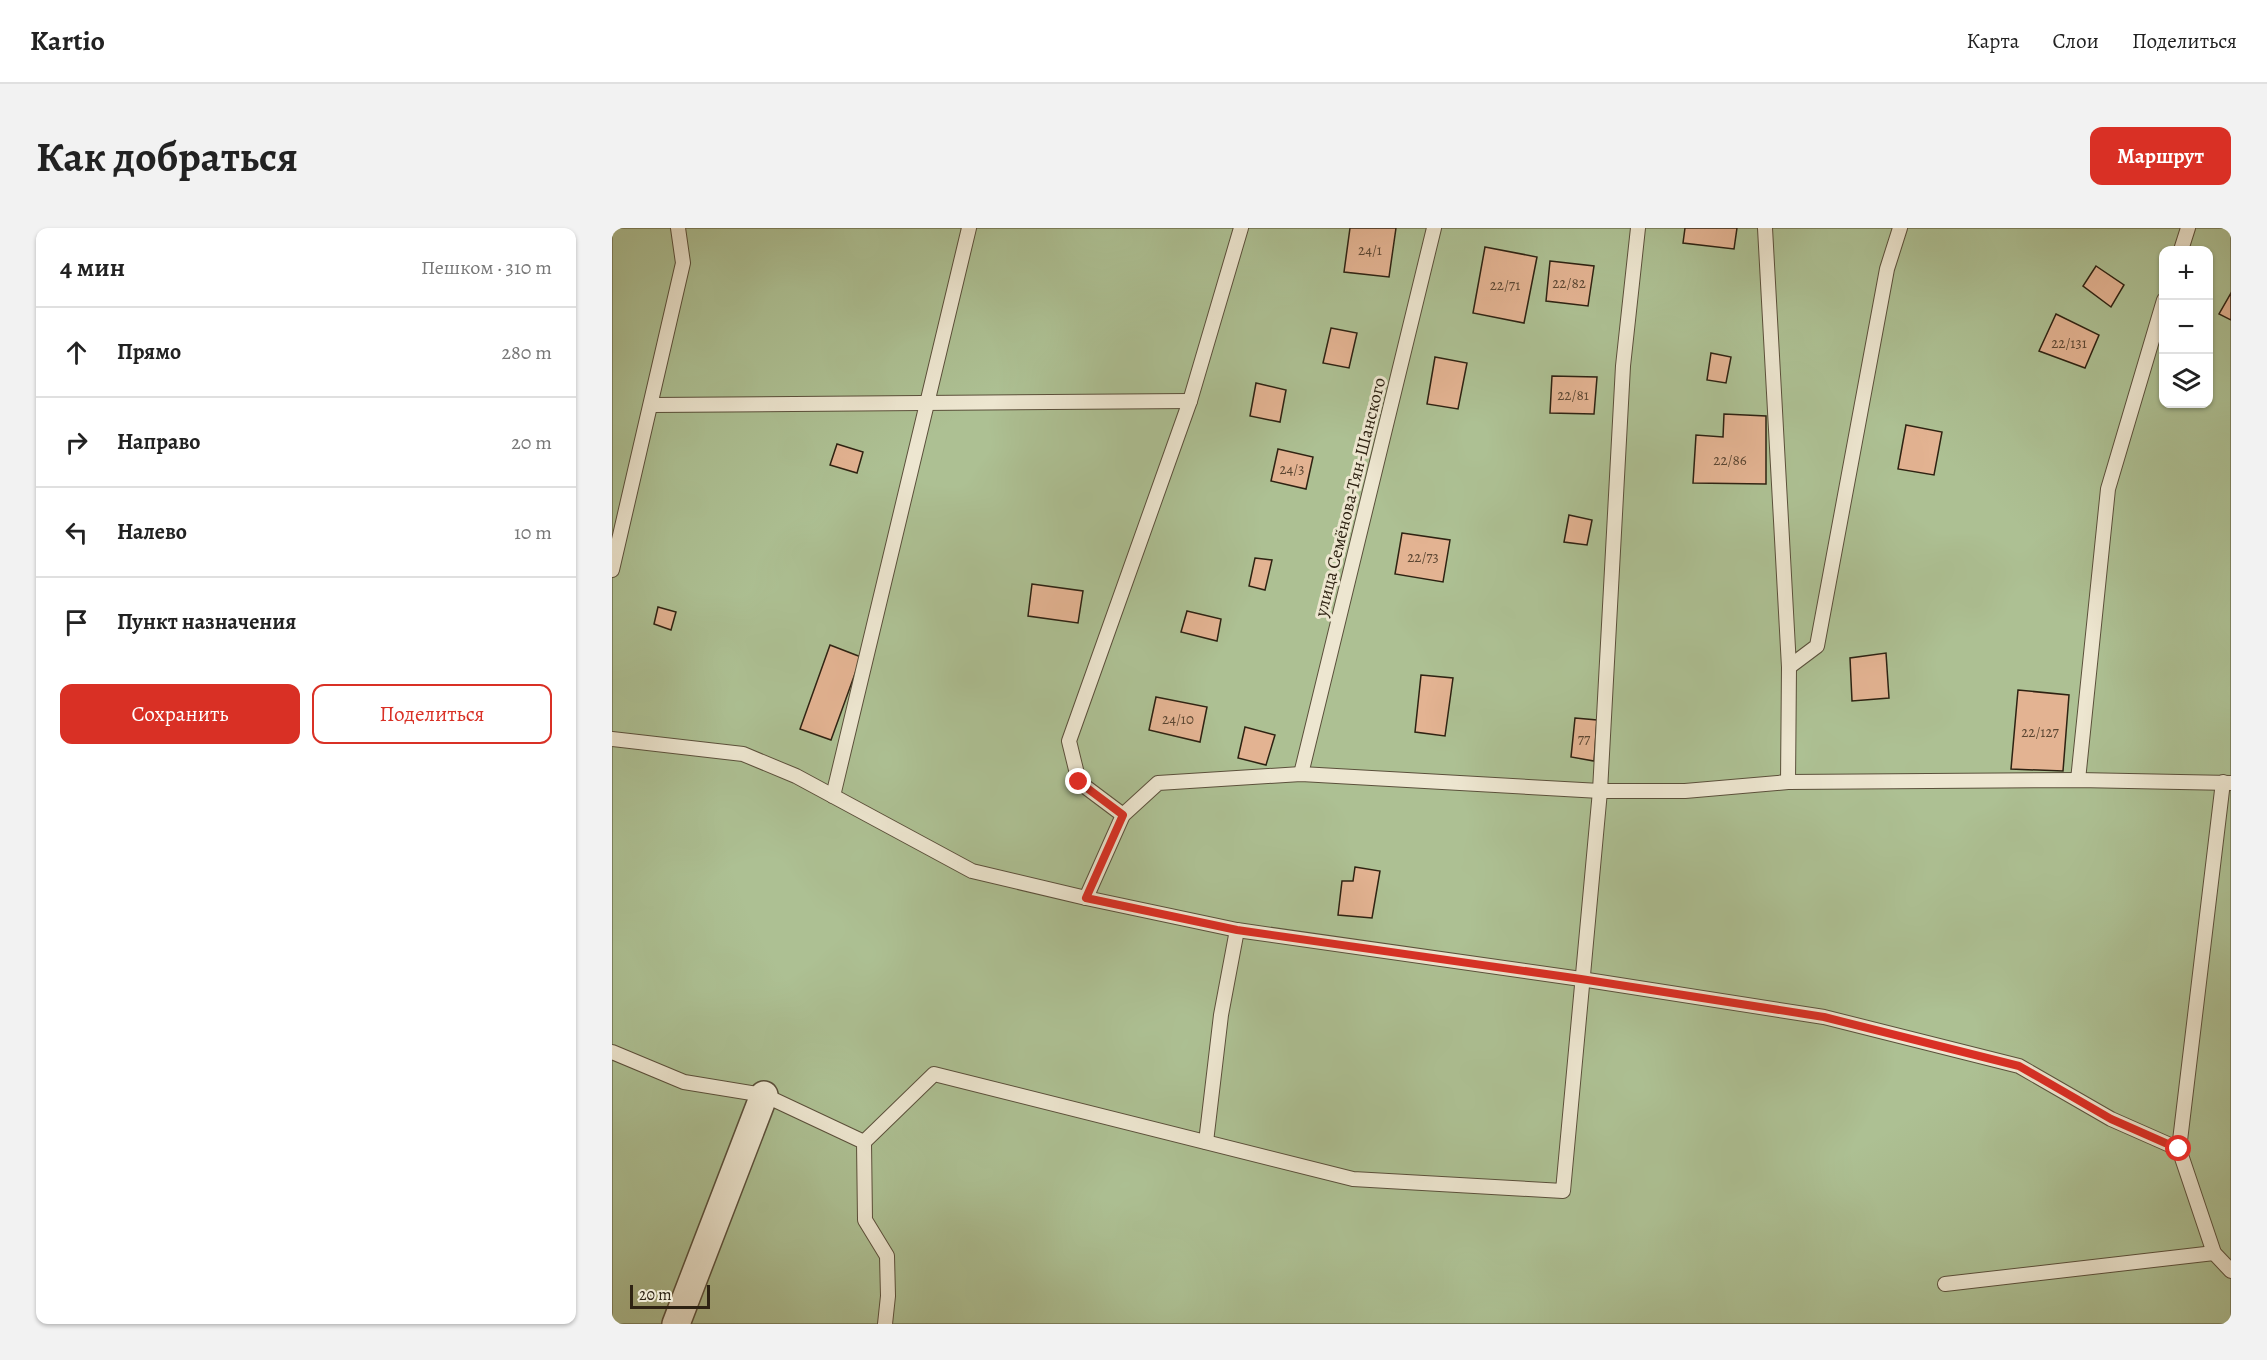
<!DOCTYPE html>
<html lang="ru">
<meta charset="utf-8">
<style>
:root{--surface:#fff;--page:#f2f2f2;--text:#222;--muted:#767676;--line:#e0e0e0;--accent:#d93025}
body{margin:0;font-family:Alegreya,serif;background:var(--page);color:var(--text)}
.controls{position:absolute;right:18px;top:18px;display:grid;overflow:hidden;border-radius:12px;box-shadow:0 2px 4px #0004}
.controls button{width:54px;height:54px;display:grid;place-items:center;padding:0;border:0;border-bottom:2px solid var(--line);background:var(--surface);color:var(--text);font:30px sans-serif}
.scale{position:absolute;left:18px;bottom:15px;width:80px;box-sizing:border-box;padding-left:6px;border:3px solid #2e2212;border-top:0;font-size:16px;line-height:21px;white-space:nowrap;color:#2e2212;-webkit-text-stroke:4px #ede6d0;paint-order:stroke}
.stop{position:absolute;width:18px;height:18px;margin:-14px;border:4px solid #d93025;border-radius:50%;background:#fff}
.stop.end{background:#d93025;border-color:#fff;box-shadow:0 2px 6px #0008}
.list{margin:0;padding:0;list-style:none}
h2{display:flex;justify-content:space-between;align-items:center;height:78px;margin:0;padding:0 24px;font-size:26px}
h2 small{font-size:20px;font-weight:400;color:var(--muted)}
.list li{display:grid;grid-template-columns:39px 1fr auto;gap:18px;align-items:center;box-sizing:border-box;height:90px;padding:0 24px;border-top:2px solid var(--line)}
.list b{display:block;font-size:22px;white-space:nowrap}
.list em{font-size:20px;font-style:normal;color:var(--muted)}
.actions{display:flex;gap:12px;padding:18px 24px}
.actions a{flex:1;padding:14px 0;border:2px solid var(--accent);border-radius:12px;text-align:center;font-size:21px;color:var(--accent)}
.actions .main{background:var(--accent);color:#fff}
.icon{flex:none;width:33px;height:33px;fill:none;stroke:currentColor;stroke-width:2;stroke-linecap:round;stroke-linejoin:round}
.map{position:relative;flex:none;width:1619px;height:1096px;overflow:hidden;border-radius:12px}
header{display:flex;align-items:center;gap:36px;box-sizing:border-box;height:84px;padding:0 30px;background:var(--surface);border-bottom:2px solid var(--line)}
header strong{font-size:28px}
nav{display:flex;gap:33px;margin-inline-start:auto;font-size:21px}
.intro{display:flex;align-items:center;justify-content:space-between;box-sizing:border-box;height:144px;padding:0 36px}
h1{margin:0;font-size:42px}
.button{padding:15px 27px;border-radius:12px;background:var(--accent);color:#fff;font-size:21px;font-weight:700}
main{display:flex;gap:36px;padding:0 36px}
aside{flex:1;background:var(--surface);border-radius:12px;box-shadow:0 2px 4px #0004}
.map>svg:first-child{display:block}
.green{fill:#adc093;stroke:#6e7152;stroke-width:1.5;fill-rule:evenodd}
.building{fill:#e3b392;stroke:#2e2212;stroke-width:1.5}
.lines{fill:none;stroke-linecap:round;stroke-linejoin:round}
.lane-casing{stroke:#5b503b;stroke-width:16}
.street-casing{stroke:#5b503b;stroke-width:30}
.lane{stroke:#ede6d0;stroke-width:14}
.street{stroke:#ede6d0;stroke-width:27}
.route{stroke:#d93025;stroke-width:8}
.labels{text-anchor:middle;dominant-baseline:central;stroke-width:6;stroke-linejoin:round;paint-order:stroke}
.number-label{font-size:15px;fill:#5b4632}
.street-label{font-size:18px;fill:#2e2212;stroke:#ede6d0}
</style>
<header>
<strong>Kartio</strong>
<nav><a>Карта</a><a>Слои</a><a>Поделиться</a></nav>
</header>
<div class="intro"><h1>Как добраться</h1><a class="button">Маршрут</a></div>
<main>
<aside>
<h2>4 мин<small>Пешком · 310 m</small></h2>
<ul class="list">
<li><svg class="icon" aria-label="ahead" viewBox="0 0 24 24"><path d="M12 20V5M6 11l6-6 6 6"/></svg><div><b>Прямо</b></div><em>280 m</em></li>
<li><svg class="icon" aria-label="right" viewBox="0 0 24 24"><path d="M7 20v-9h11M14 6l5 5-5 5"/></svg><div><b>Направо</b></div><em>20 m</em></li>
<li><svg class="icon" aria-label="left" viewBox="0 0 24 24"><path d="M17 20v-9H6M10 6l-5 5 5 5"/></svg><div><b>Налево</b></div><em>10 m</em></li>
<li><svg class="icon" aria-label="arrive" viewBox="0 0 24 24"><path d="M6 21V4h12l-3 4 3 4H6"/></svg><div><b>Пункт назначения</b></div></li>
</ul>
<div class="actions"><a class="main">Сохранить</a><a>Поделиться</a></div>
</aside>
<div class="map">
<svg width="1619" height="1096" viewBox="0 0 1619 1096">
<rect width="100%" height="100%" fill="#e3d9b7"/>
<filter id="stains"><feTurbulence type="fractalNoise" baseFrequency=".00333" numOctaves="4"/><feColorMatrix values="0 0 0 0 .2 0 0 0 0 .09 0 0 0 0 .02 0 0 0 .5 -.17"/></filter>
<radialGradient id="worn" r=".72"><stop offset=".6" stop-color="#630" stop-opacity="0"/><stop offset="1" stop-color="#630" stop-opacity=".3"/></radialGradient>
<path class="green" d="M0 0H1619V1096H0ZM1552 22H1596V176H1552Z"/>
<g class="building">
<polygon points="738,0 784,0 777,49 732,44"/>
<polygon points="1073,0 1125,0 1122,21 1071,15"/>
<polygon points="873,19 925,29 912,95 861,85"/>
<polygon points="938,33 982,38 976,78 934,73"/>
<polygon points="1484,38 1512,57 1499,79 1471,58"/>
<polygon points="1619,65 1619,92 1607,86"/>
<polygon points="1444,86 1487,107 1473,140 1427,123"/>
<polygon points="719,100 745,105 737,140 711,135"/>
<polygon points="1099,125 1119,129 1114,155 1095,152"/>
<polygon points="823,129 855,135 846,181 815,176"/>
<polygon points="940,148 985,149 982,186 938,185"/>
<polygon points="644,155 674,162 668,194 638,188"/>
<polygon points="1112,186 1154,188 1154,256 1081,255 1084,207 1111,209"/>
<polygon points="1294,197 1330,204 1322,247 1286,241"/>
<polygon points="225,216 251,224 245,245 218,237"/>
<polygon points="666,221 701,229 694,261 659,253"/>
<polygon points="957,287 980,292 975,317 952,314"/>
<polygon points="790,305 838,312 831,354 783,346"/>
<polygon points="643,330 660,332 653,362 637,358"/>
<polygon points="420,356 471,363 466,395 416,388"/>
<polygon points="46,379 64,384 59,402 42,396"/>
<polygon points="575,383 609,391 605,413 569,404"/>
<polygon points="218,417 249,429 219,512 188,501"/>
<polygon points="1274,425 1277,470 1240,473 1238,430"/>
<polygon points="809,447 841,450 833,508 803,504"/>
<polygon points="1406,462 1457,467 1451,543 1399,541"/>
<polygon points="544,469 595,479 588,514 537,502"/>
<polygon points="963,490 985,492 982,533 959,529"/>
<polygon points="633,499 663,507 654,537 626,530"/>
<polygon points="743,639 768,643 760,690 726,687 730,653 741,653"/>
</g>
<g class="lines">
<g class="lane-casing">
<g id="lane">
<polyline points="1153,0 1177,439 1176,554"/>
<polyline points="1569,22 1576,0"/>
<polyline points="40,177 578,173"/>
<polyline points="0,342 71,35 66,0"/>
<polyline points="1177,439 1205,418 1275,41 1288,0"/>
<polyline points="0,511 131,526 184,548 360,643 474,670 625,702 969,751 1212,789 1407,838 1499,891 1567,921 1602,1025 1619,1043"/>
<polyline points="689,546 822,0"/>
<polyline points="1466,552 1496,261 1552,72"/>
<polyline points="221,568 357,0"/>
<polyline points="511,587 467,554 457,513 578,173 629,0"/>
<polyline points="474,670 511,587 546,555 689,546 988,563 1073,563 1176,554 1466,552 1619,555"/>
<polyline points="0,824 72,854 152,867 252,914 253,992 275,1028 276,1068 273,1096"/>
<polyline points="252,914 322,846 741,951 951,963 988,563 1011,138 1026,0"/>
<polyline points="594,914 609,787 625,702"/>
<polyline points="1567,921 1611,554"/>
<polyline points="1333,1056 1602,1025"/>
</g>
</g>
<g class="street-casing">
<polyline id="street" points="64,1096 152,867"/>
</g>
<use href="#lane" class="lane"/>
<use href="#street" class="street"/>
</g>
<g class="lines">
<polyline class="route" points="467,554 511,587 474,670 625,702 969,751 1212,789 1407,838 1499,891 1567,921"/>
</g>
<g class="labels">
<g class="number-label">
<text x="758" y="22">24/1</text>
<text x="957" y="55">22/82</text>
<text x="893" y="57">22/71</text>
<text x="1457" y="115">22/131</text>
<text x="961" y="167">22/81</text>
<text x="1118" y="232">22/86</text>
<text x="680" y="241">24/3</text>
<text x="811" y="329">22/73</text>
<text x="566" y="491">24/10</text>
<text x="1428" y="504">22/127</text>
<text x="972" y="511">77</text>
</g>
<g class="street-label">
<text transform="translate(738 269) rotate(-76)">улица Семёнова-Тян-Шанского</text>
</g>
</g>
<rect width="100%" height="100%" filter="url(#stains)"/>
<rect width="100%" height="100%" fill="url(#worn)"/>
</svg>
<div class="controls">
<button>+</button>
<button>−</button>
<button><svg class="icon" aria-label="layers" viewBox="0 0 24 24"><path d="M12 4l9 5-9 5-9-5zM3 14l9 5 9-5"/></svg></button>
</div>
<div class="scale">20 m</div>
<div class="stop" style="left:1567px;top:921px"></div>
<div class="stop end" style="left:467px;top:554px"></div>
</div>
</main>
